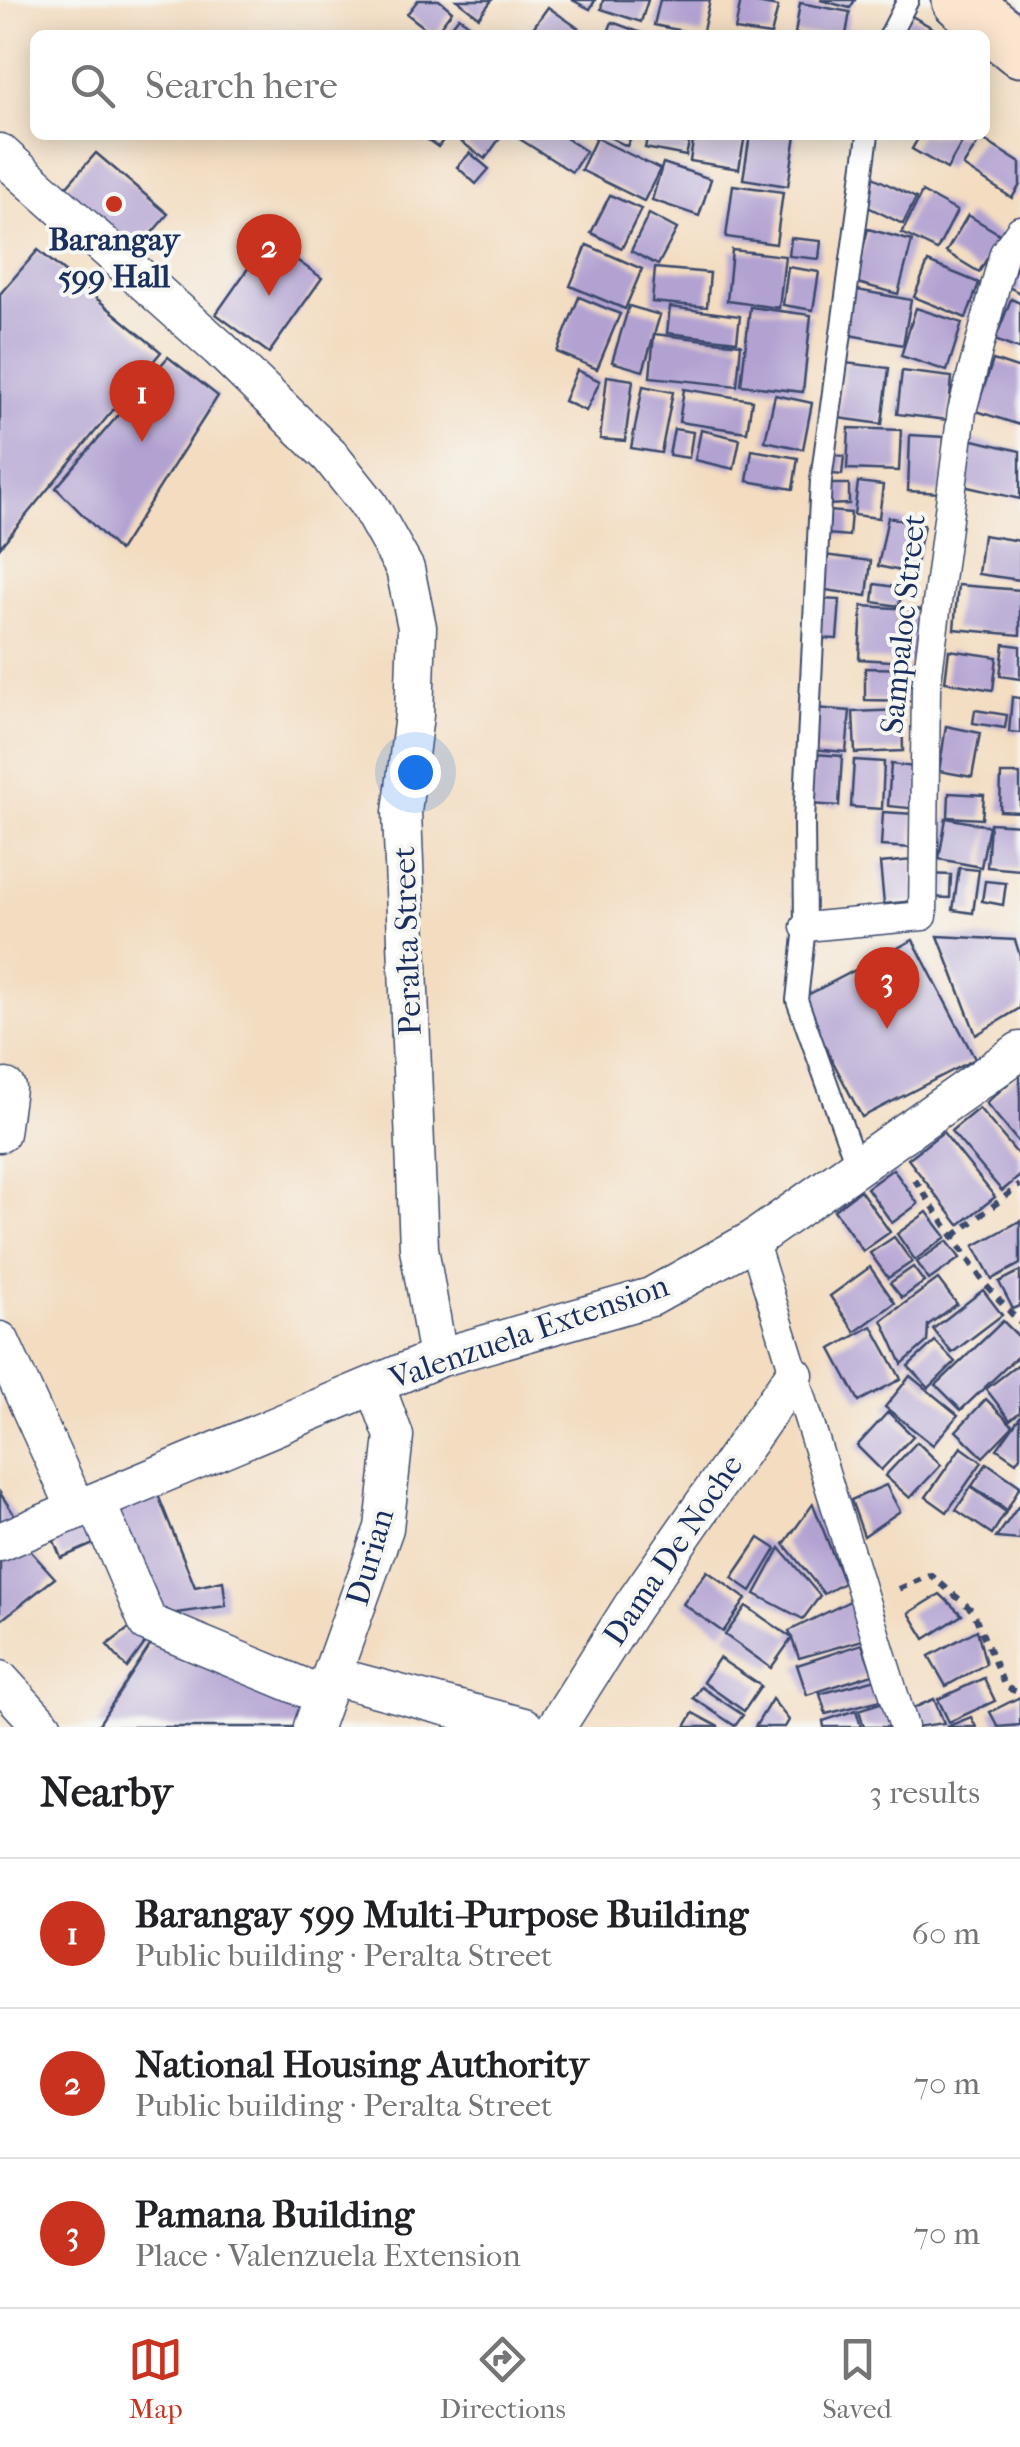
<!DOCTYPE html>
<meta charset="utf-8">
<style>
:root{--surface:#fff;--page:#f2f2f2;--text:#202124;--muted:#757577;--line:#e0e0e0;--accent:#c8321e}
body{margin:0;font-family:"IM FELL French Canon",serif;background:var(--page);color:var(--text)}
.you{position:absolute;left:415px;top:772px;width:35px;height:35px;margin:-25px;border:8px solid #fff;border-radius:50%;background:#1a73e8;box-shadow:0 0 0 15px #1a73e833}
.badge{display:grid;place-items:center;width:65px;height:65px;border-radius:50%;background:var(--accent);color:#fff;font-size:32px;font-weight:700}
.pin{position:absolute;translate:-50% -82px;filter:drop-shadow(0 2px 5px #0008)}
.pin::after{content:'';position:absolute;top:52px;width:35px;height:30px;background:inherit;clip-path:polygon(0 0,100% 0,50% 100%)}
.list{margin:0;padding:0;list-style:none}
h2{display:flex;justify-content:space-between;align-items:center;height:130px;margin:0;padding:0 40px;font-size:42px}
h2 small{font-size:32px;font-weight:400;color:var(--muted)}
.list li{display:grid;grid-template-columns:65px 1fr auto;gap:30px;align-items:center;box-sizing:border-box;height:150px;padding:0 40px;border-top:2px solid var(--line)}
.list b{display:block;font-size:38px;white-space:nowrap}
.list p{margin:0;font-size:32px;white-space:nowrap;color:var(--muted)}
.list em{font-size:32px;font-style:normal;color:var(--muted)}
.icon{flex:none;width:55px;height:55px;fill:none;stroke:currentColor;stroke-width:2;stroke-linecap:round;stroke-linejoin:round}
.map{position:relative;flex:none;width:1020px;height:1727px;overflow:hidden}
.search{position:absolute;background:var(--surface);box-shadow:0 5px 25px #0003;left:30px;right:30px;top:30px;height:110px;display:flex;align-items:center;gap:25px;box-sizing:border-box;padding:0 35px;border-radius:15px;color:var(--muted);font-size:38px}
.sheet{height:580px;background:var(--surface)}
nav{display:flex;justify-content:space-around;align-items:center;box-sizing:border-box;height:140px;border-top:2px solid var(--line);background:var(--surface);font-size:28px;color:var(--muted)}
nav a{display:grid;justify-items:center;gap:5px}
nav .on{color:var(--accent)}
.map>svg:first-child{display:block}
.building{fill:#b2a2d2}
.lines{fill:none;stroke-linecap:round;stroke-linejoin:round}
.service-casing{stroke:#3b496d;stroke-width:24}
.pedestrian-casing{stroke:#3b496d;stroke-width:31}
.minor-casing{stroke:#3b496d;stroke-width:41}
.secondary-casing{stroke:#3b496d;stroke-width:59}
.path{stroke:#3b496d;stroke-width:6;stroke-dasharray:8 8;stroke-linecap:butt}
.service{stroke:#fff;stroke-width:20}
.pedestrian{stroke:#fff;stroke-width:28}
.minor{stroke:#fff;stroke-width:38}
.secondary{stroke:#fbe5cf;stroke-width:55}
.poi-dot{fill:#c8321e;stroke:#f6f6f2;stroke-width:4}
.labels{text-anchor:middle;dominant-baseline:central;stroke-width:8;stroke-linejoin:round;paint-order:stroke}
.poi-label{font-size:32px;font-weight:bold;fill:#1b2f5e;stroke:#f6f6f2}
.street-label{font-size:32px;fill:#1b2f5e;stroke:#f6f6f2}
</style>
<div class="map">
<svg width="1020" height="1727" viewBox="0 0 1020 1727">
<rect width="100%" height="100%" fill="#f6f6f2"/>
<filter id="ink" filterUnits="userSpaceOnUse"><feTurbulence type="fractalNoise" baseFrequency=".01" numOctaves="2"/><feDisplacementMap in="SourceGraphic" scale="20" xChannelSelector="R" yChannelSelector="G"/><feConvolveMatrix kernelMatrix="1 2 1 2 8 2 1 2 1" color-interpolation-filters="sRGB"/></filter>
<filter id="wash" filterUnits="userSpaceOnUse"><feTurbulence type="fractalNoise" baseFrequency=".0048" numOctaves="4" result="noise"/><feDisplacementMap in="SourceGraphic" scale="40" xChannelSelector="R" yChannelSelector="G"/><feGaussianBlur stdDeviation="2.25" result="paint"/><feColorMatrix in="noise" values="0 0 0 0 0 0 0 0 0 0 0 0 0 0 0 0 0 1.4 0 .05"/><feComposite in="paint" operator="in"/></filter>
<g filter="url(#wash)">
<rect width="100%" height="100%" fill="#f3dcbf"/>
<g id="blocks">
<g class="building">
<polygon points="418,0 439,0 452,11 434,35 407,14"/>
<polygon points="457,0 492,0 479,17"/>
<polygon points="572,0 595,0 590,9"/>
<polygon points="603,0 648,0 641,22 601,9"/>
<polygon points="660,0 710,0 702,35 654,25"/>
<polygon points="741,0 778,7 771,35 735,30"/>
<polygon points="820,0 855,0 850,8"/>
<polygon points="800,3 850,12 846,35 795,34"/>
<polygon points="548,7 588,35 528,35"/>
<polygon points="910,15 938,31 936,35 900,31"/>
<polygon points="459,17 485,35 445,35"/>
<polygon points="612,22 647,35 607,35"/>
<polygon points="421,135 447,135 438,147"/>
<polygon points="452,135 496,135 500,138 485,159"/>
<polygon points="520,135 561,135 586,151 572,172 518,138"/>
<polygon points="605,135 632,135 627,146"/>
<polygon points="648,135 691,135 686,156 645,148"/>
<polygon points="694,135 745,135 739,169 690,161"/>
<polygon points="750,135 796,135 788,186 743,179"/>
<polygon points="920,135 966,135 947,169 912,149"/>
<polygon points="596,138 660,169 644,201 581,170"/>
<polygon points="981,138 1020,163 1020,185 1012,198 963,166"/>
<polygon points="96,153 168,214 132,256 60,194"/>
<polygon points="470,153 489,169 476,184 457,167"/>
<polygon points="663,163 711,179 699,216 652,200"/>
<polygon points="873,177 916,198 903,224 860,203"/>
<polygon points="733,185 783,192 776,244 726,237"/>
<polygon points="922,192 957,211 937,250 902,233"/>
<polygon points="610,195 641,209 622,248 591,233"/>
<polygon points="649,214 677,229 658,265 631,251"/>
<polygon points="968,215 1001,235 979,272 946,252"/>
<polygon points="868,229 912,241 898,294 854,282"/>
<polygon points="791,238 821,241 819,259 789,256"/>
<polygon points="268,240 322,278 269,353 216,314"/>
<polygon points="587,245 642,269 625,309 570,286"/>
<polygon points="38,250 161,352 0,547 0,294"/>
<polygon points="732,250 785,256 779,308 727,301"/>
<polygon points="1020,261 1020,293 1007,286"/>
<polygon points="928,262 979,283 966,318 914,297"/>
<polygon points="788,267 819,272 813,310 783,305"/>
<polygon points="655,268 710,273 707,307 652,302"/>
<polygon points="852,289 911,300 903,345 844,334"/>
<polygon points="579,297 620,314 597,369 557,352"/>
<polygon points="1011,299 1020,303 1020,350 995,340"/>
<polygon points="629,306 660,315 643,371 612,362"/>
<polygon points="670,307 740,316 737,341 667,333"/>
<polygon points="750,307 811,315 803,392 741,385"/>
<polygon points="916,308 962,323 947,371 901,356"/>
<polygon points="654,334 741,344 737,386 650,377"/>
<polygon points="168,357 218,396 119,551 56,488"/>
<polygon points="993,360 1020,369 1020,425 976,411"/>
<polygon points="845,363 889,368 882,424 838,418"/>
<polygon points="577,370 600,381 586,411 564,401"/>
<polygon points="902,371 952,377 948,420 897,414"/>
<polygon points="607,376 633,380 625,441 600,439"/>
<polygon points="643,386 673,392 661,453 631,448"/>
<polygon points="684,389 752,400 747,432 679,422"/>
<polygon points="775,395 812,403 803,449 765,441"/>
<polygon points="849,428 901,430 899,471 847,469"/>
<polygon points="674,429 693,432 689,458 669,455"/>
<polygon points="701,430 740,439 734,469 695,460"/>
<polygon points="910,435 944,437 941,493 908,491"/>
<polygon points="969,439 1020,451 1020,499 959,485"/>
<polygon points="752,450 798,458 793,489 747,481"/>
<polygon points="825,454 844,456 842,475 823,473"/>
<polygon points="858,482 883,485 879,518 854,515"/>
<polygon points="824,484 849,484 849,504 824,505"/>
<polygon points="828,511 851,513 849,536 827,534"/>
<polygon points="888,517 924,525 914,574 878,566"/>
<polygon points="983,535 1020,541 1020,580 978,574"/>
<polygon points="824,555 871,561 867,596 819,589"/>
<polygon points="875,584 902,588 899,606 873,602"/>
<polygon points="958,585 1020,590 1020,635 954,629"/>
<polygon points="819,599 840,600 837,639 816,638"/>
<polygon points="862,606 926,610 922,663 859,659"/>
<polygon points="1004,644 1020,646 1020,679 1000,676"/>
<polygon points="949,650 997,657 993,690 945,682"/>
<polygon points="865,668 915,669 914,701 865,700"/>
<polygon points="1012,697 1020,698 1020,733 1009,732"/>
<polygon points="815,708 850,711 846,752 812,749"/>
<polygon points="902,710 903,751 855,753 853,712"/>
<polygon points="975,710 1007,715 1005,728 973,723"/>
<polygon points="946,726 980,733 972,777 939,771"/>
<polygon points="814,754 842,756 839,806 810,804"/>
<polygon points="854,760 884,762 882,809 851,807"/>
<polygon points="891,764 922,768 918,809 888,806"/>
<polygon points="1001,774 1020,774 1020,812 1000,811"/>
<polygon points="949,793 984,795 982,819 948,817"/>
<polygon points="883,812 914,814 912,848 881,846"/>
<polygon points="946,818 989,826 981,867 939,859"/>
<polygon points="990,823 1020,825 1020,870 987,867"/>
<polygon points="913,860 916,901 884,904 880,863"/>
<polygon points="959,868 979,870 973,913 953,910"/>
<polygon points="928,874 951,875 950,898 927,897"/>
<polygon points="985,881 1006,883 1003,905 982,901"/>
<polygon points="938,936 1015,940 1020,956 1020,1008 976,1035"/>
<polygon points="913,940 975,1059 862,1117 800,999"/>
<polygon points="1020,1073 1020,1144 986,1103"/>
<polygon points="979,1108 1020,1157 1020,1176 1002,1191 951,1131"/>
<polygon points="943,1132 995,1197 959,1225 908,1159"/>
<polygon points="893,1169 918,1204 892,1223 867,1188"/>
<polygon points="860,1190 890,1232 863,1251 834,1210"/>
<polygon points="927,1212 946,1237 915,1260 897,1234"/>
<polygon points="1020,1221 1020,1264 992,1279 974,1246"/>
<polygon points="894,1237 912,1262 888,1278 870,1253"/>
<polygon points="947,1241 960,1258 929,1280 917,1262"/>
<polygon points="870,1267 895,1303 855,1332 830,1296"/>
<polygon points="913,1267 924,1282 902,1298 890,1283"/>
<polygon points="1020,1271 1020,1306 1013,1309 999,1282"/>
<polygon points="938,1279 957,1304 928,1325 927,1342 902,1364 882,1320"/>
<polygon points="983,1290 1002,1315 952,1353 933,1329"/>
<polygon points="1003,1321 1020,1338 1020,1354 961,1410 936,1385"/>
<polygon points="872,1326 901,1379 859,1401 831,1349"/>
<polygon points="935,1341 955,1362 929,1388 908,1366"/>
<polygon points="1020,1363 1020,1412 1010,1420 986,1389"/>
<polygon points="910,1376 958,1415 933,1445 885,1407"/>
<polygon points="986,1399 1013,1426 983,1457 956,1431"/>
<polygon points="888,1412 913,1436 881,1470 857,1446"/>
<polygon points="1020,1417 1020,1456 1016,1462 997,1449"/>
<polygon points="917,1442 941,1465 910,1498 885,1476"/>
<polygon points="961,1447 982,1462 947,1512 926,1497"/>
<polygon points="987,1463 1020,1486 1007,1510 972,1486"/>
<polygon points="886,1485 900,1511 864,1536 851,1500"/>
<polygon points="971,1487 1006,1512 992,1534 956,1510"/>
<polygon points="156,1490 195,1587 223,1581 226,1606 148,1617 108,1509"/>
<polygon points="0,1493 19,1522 0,1531"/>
<polygon points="813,1504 844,1583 824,1594 784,1544"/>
<polygon points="1020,1504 1020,1540 996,1538"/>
<polygon points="94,1513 105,1539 61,1558 50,1531"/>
<polygon points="759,1538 776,1549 751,1591 732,1578"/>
<polygon points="24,1544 55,1578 0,1621 0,1555"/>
<polygon points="780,1548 820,1596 803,1619 755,1594"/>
<polygon points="707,1571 746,1599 723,1632 683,1604"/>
<polygon points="940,1594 962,1615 925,1639 909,1613"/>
<polygon points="852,1600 863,1640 799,1658 789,1631"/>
<polygon points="746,1606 792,1638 771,1668 725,1635"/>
<polygon points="136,1623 148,1639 127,1668 107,1645"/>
<polygon points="977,1630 986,1664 946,1686 929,1656"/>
<polygon points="153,1641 314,1700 305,1727 97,1727"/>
<polygon points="862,1644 873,1674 807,1695 797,1665"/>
<polygon points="719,1658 761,1686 744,1711 703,1682"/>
<polygon points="880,1678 885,1699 826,1714 820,1694"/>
<polygon points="984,1678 995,1701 949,1722 938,1699"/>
<polygon points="701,1687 743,1715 735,1726 693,1698"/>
<polygon points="1020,1697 1020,1725 998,1727 990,1712"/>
<polygon points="772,1699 789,1720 785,1727 755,1727"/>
<polygon points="892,1699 893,1727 864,1727 859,1710"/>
<polygon points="934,1699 944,1723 916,1727 909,1710"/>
<polygon points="856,1710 861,1727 824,1727 823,1721"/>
<polygon points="693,1713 719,1727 685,1727"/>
<polygon points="971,1717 976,1727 946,1727"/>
</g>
</g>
</g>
<g filter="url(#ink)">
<use href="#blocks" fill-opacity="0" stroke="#3b496d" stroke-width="2.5"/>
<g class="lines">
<g class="service-casing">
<g id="service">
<polyline points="890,35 908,0"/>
<polyline points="856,1164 797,1000 805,927 804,821 821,480 868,135"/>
</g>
</g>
<g class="pedestrian-casing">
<g id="pedestrian">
<polyline points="805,927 923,916 926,688 962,411 1004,253 1020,230"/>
<polyline points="753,1240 904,1727"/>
</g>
</g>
<g class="minor-casing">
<g id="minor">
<polyline points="0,153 219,348 330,456 369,505 405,569 417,627 414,715 402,812 419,1248 438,1358"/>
<polyline points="0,1133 6,1088"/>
<polyline points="0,1341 77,1510"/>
<polyline points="96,1502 148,1623 324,1696"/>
<polyline points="0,1542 438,1358 651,1297 753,1240 1020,1051"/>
<polyline points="332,1676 524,1727"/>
<polyline points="0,1680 43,1727"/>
<polyline points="313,1727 384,1528 394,1436 375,1385"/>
<polyline points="556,1727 632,1607 794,1375"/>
</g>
</g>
<g class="secondary-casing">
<polyline id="secondary" points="960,0 1020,49"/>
</g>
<g class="path">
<polyline points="915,1180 984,1283 1020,1323"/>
<polyline points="954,1236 1020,1185"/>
<polyline points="899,1589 931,1575 973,1611 1005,1687 1020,1693"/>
</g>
<use href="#service" class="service"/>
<use href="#pedestrian" class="pedestrian"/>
<use href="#minor" class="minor"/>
<use href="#secondary" class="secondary"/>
</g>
</g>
<circle class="poi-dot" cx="114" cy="204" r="10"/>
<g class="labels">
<g class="poi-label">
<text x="114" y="239">Barangay<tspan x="114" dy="37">599 Hall</tspan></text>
</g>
<g class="street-label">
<text transform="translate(903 624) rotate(-84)">Sampaloc Street</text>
<text transform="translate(407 941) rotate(-92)">Peralta Street</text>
<text transform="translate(529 1332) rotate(-19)">Valenzuela Extension</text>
<text transform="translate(673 1550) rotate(-56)">Dama De Noche</text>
<text transform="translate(370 1557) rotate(-74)">Durian</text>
</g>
</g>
</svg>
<div class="you"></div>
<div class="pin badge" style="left:142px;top:442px">1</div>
<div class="pin badge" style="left:269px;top:296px">2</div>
<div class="pin badge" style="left:887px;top:1029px">3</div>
<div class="search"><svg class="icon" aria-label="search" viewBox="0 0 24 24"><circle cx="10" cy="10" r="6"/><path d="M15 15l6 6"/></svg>Search here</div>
</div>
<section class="sheet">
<h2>Nearby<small>3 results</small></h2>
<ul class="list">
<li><span class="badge">1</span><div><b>Barangay 599 Multi-Purpose Building</b><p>Public building · Peralta Street</p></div><em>60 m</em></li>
<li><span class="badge">2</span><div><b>National Housing Authority</b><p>Public building · Peralta Street</p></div><em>70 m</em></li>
<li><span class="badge">3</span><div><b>Pamana Building</b><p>Place · Valenzuela Extension</p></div><em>70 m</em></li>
</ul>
</section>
<nav>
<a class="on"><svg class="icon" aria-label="map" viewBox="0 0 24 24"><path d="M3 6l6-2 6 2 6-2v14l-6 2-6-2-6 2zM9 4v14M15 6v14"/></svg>Map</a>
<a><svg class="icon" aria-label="directions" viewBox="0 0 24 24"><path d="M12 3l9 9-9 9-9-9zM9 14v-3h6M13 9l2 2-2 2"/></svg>Directions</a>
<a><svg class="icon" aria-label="saved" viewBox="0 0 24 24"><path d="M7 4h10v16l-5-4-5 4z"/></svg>Saved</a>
</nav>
